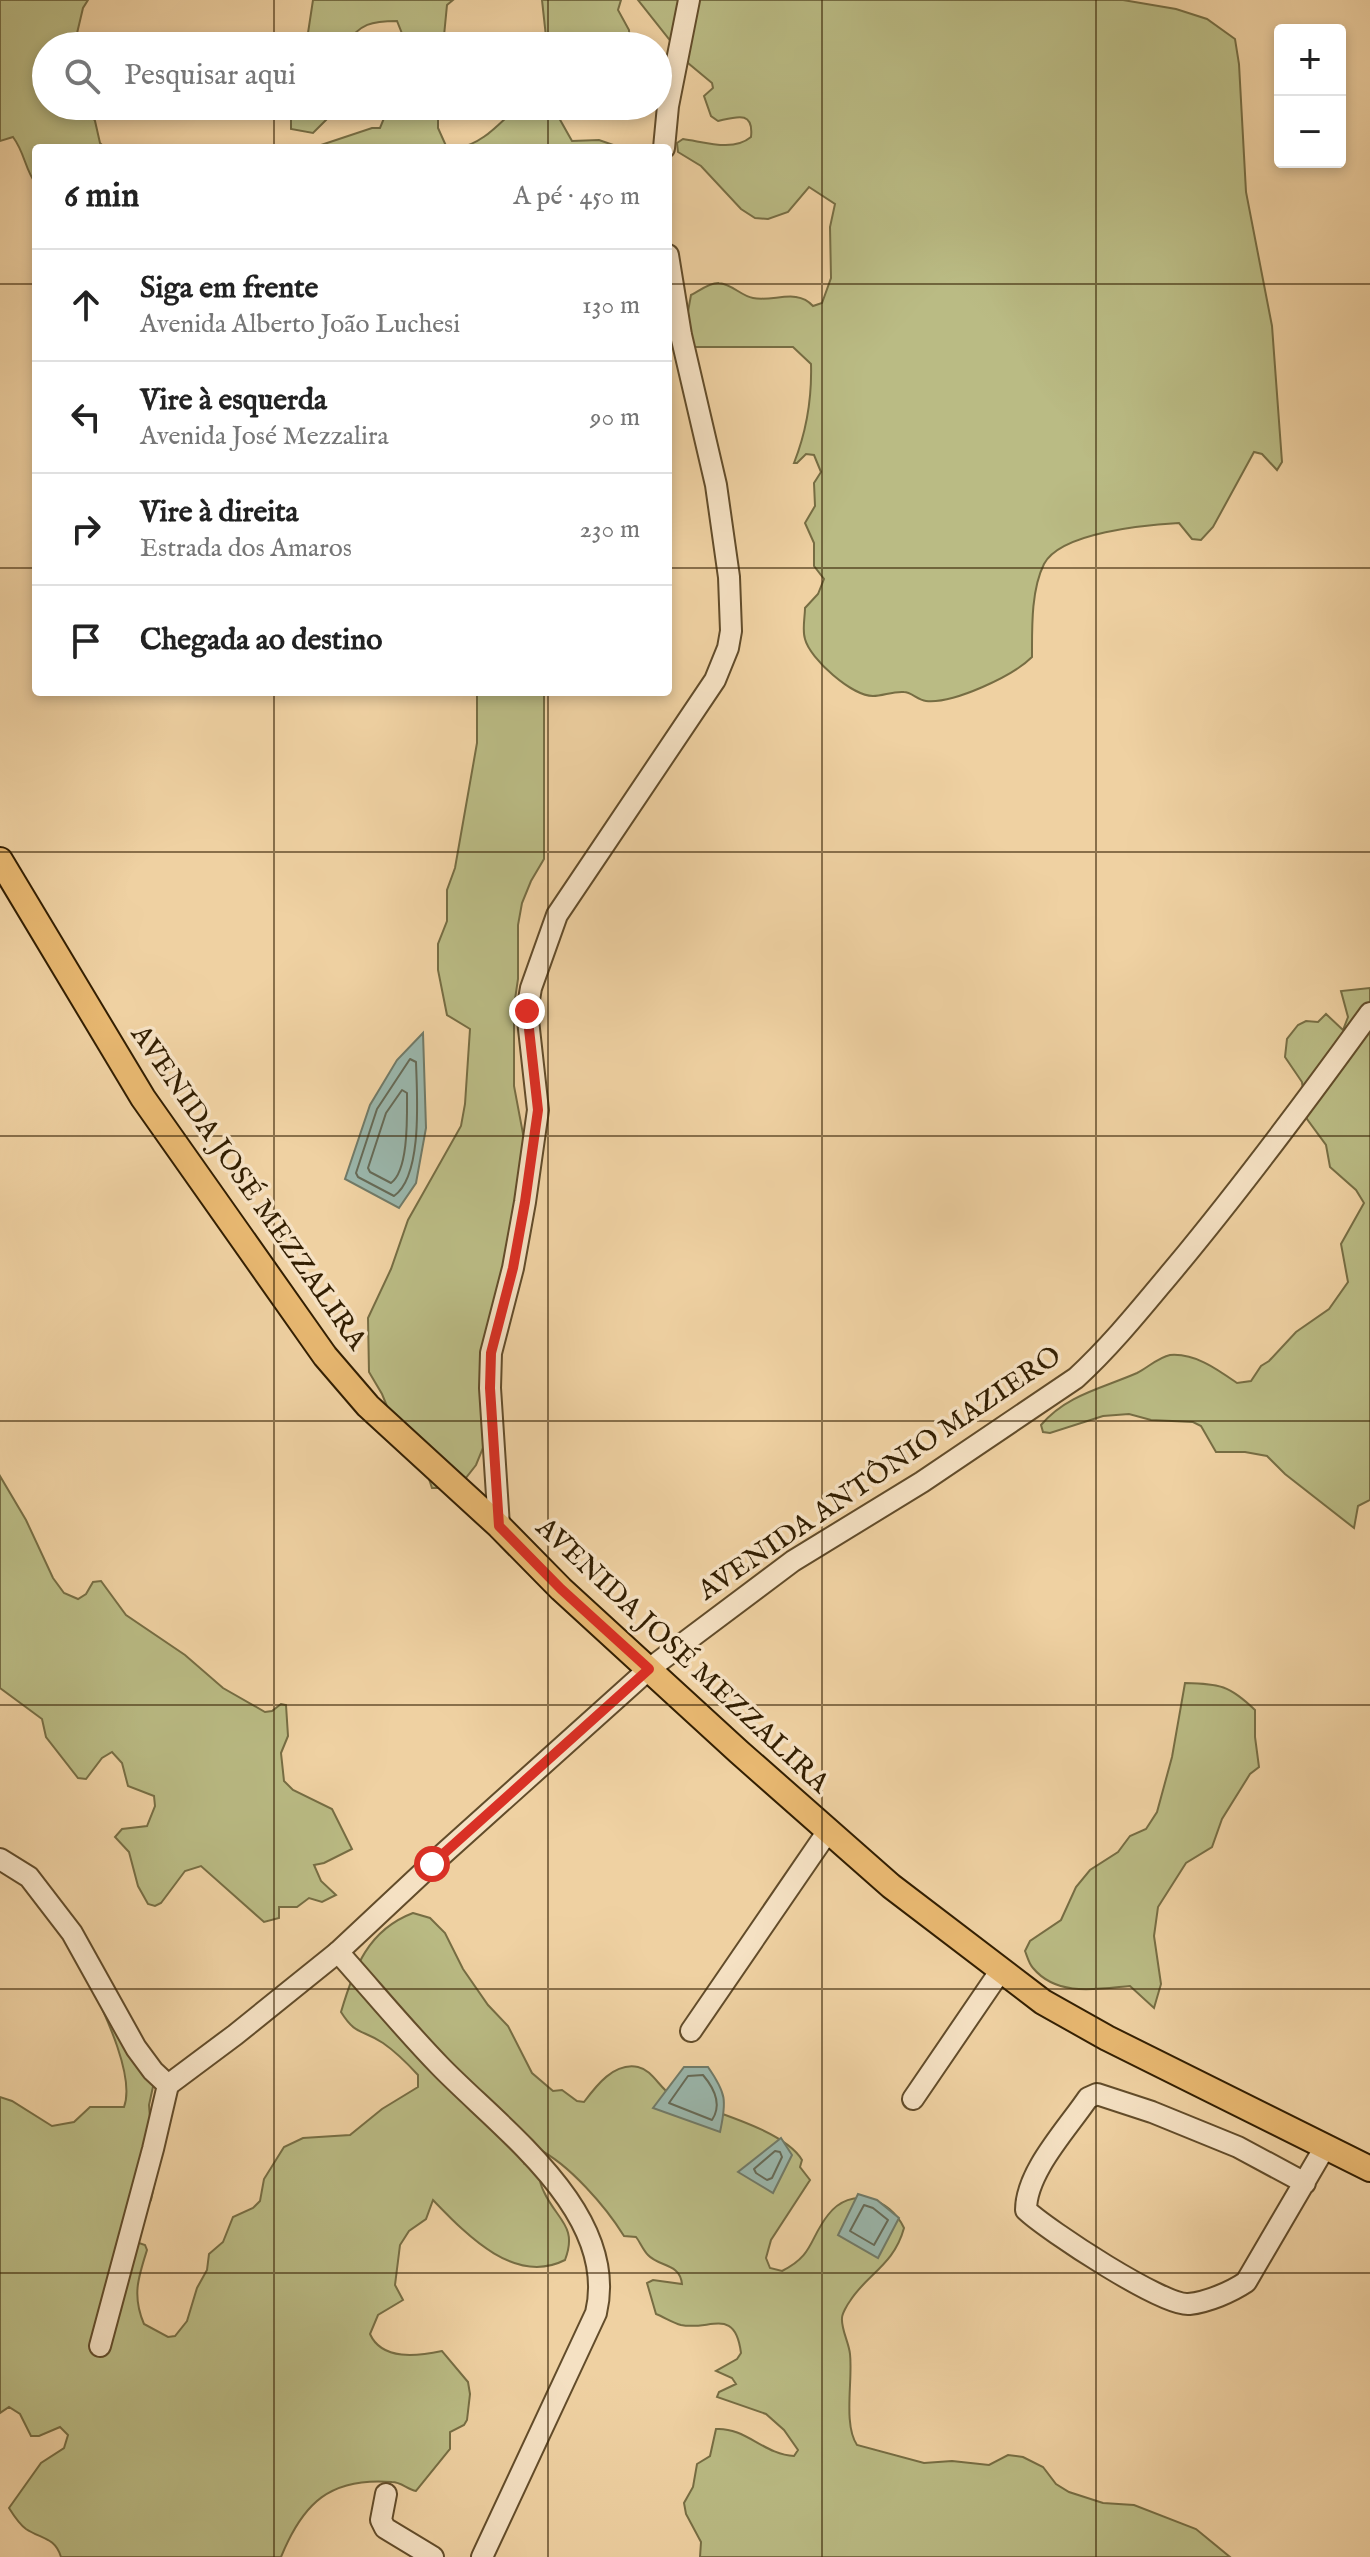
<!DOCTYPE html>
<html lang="pt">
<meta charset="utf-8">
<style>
:root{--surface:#fff;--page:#f2f2f2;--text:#222;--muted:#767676;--line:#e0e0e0}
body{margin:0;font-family:"IM FELL English",serif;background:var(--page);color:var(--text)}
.controls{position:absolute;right:24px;top:24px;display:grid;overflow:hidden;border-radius:8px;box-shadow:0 4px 12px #0003}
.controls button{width:72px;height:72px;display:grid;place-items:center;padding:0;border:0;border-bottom:2px solid var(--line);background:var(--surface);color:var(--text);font:40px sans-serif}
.stop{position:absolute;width:24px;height:24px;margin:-18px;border:6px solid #d93025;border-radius:50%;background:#fff}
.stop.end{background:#d93025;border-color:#fff;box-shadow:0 2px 8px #0008}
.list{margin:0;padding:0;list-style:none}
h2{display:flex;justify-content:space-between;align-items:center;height:104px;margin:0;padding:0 32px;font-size:34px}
h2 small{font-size:26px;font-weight:400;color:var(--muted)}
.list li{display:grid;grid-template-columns:52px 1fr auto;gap:24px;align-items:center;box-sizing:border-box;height:112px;padding:0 32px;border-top:2px solid var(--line)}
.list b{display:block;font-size:30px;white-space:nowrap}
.list p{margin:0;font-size:26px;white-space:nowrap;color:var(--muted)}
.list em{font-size:26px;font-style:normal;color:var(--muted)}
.icon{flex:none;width:44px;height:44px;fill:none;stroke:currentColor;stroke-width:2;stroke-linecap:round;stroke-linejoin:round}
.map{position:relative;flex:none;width:1370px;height:2557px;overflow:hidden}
.search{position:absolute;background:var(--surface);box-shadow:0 4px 12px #0003;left:32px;top:32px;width:640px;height:88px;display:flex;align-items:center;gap:20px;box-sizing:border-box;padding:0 28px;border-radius:44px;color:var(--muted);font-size:30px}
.panel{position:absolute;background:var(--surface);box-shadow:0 4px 12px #0003;left:32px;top:144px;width:640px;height:552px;border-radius:8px}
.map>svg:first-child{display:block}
.green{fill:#babb84;stroke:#766d43;stroke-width:2}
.water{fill:#9ab6ab;stroke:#717a67;stroke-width:2}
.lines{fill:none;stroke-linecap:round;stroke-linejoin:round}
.shore{stroke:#666a56;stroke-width:2}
.minor-casing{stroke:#624c2a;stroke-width:24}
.major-casing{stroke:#331f02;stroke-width:28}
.minor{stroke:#f5e1c3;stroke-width:20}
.major{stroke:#e8b871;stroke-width:24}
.route{stroke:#d93025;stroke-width:10}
.grid{fill:none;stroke:#331f02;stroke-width:2;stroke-opacity:0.55}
.labels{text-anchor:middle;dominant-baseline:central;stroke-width:7;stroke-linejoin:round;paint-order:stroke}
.street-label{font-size:28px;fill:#331f02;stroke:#f5e1c3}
</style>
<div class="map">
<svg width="1370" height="2557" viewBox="0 0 1370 2557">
<rect width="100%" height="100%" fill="#efd1a2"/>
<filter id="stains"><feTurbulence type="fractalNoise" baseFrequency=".0025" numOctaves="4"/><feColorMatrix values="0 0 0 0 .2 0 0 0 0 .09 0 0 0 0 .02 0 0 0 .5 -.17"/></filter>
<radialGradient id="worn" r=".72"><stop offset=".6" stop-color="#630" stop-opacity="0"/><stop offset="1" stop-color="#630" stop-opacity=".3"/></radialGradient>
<g class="green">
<path d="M0 0H88L83 8 74 46H46V106H86L95 121 100 143 105 148H36V184C25 170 25 153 13 137L0 141Z"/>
<path d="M313 0H453L447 5 443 46H407L397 21C373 21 359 23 345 46H306Z"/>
<polygon points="542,0 621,0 618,10 629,30 630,46 547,46"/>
<path d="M638 0H1123L1176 9 1207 19 1235 39 1239 64 1246 192 1272 326 1282 462 1277 470 1262 454 1254 452 1213 527 1201 540 1192 539 1179 523C1146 525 1061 532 1044 564 1031 590 1032 628 1032 657 1013 676 953 704 926 701 918 700 911 692 904 692 893 691 883 696 873 696 852 696 810 659 805 639 802 630 805 617 805 608L818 594 824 579 814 566V543L805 523 815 506 814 483 821 472 814 455 806 454 797 463H794C807 430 812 399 811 364L793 347H691L685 328 691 295C699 291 710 282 719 283 732 284 741 296 753 298 774 302 797 288 813 306L822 303 831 278 830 227 835 204 809 187 788 212 768 219 755 218 741 209 701 166 678 152 677 143 683 139C705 142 733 152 751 137 754 110 736 117 718 121L711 116 704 96 713 88 712 83 688 63Z"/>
<polygon points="291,106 331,106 331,115 313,133 291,129"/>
<polygon points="389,106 438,106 438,128 447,148 312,148 372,128 380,128"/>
<path d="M510 114H536L559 118 572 141 599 140 622 148H458C480 144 494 129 510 114Z"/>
<polygon points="477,692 544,692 544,859 531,881 522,903 518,925 518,979 514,1006 514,1086 524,1139 524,1220 485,1443 476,1465 458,1488 432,1488 423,1461 391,1416 382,1394 369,1372 368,1318 391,1269 408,1220 461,1126 465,1104 470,1029 447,1015 438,970 438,944 447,921 447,890 455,868 477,743"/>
<path d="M1370 988V1500L1358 1506 1354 1528 1285 1474 1267 1456 1245 1452H1216L1201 1426 1193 1422 1151 1420 1129 1414 1103 1416 1050 1433 1043 1432 1041 1425C1066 1395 1103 1388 1137 1373 1147 1368 1159 1357 1170 1355 1195 1353 1217 1369 1237 1383L1251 1381 1261 1366 1269 1361 1296 1332 1329 1309 1348 1282 1341 1244 1364 1203 1356 1190 1330 1167 1326 1145 1307 1119 1302 1082 1285 1057 1287 1039 1298 1025 1306 1021 1318 1022 1326 1014 1343 1030 1348 1017 1341 991Z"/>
<polygon points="0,1476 26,1520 53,1578 64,1593 78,1599 86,1594 93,1582 101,1581 126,1615 185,1655 223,1688 265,1712 272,1711 281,1704 286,1705 288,1736 281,1753 284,1781 293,1790 332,1809 352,1849 324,1863 314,1865 321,1881 336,1895 322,1902 309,1898 297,1907 279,1907 279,1918 264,1922 201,1866 185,1871 161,1903 155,1906 148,1904 138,1886 129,1852 115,1837 122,1829 147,1826 155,1806 154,1796 128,1786 122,1763 112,1752 102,1758 86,1779 78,1778 46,1737 42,1719 0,1688"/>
<path d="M1185 1683C1220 1684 1229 1685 1255 1710V1737L1259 1767 1250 1774 1222 1819 1212 1847 1186 1863 1158 1907 1154 1936 1161 1984 1154 2008 1130 1986C1097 1989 1057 1997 1033 1968 1029 1964 1027 1956 1025 1951L1030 1941 1061 1920 1076 1887 1090 1870 1118 1852 1130 1836 1146 1829 1157 1812 1172 1757Z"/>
<path d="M413 1913 430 1918 445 1933 463 1969 488 2005 508 2026 532 2073 553 2091 562 2090 577 2101 584 2102C596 2086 614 2062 638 2067 652 2070 659 2087 671 2095 679 2100 691 2102 700 2106 728 2116 787 2134 802 2160L800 2167 810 2180 771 2240 766 2258 770 2268 782 2271C814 2255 809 2239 828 2215 851 2185 890 2198 904 2228 894 2265 867 2274 850 2301 847 2305 842 2314 842 2318 841 2329 849 2343 850 2354 853 2380 843 2424 857 2445L924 2463 952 2461 989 2465 1008 2455 1023 2457 1043 2467 1056 2484 1069 2492 1103 2503 1134 2505 1196 2529 1230 2557H700L701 2542 686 2514 684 2503 693 2487 697 2464 710 2456 716 2429C745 2427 765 2455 794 2456L798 2450 784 2430 766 2414 717 2397 719 2392 736 2384 732 2378 716 2371 737 2359 741 2353C735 2306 710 2331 681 2325 673 2323 664 2317 656 2314L647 2283 653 2280 682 2284C680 2263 659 2267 648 2255 643 2250 640 2242 636 2237L624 2236C606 2207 569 2164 538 2149L529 2153 525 2163 533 2160 536 2162C538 2171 539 2183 544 2192 557 2220 578 2226 565 2260 514 2286 465 2233 433 2200L426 2219 409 2231 400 2245 395 2285 403 2300 378 2315 370 2334C382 2361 418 2356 442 2351L468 2382 470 2394 467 2420 464 2425 450 2432V2449L416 2491C407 2489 401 2482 392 2482 330 2477 303 2503 281 2557H61C55 2537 41 2539 26 2529 19 2524 14 2516 9 2508L41 2463 64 2448 68 2435 60 2427 39 2436H31L20 2414 9 2407 0 2413V2097L12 2101 52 2126 74 2122 90 2107H124C136 2075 101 2006 87 1976L154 2082 149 2105 155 2181 151 2200 137 2223 136 2242 145 2245 147 2250C138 2278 132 2296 144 2324L168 2337 175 2336 187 2321 197 2288 207 2270 209 2254 223 2242 233 2217 253 2208 260 2201 264 2179 284 2147 303 2138 350 2135 382 2109 418 2087V2075C407 2063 396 2052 383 2043 362 2029 356 2036 341 2012 354 1968 368 1930 413 1913Z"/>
</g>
<g class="water">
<polygon points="423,1033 426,1128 416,1183 399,1208 345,1179 370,1105 397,1060"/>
<path d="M684 2067H708C726 2093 727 2100 720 2132L653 2108Z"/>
<polygon points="781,2138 792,2155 773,2193 738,2172"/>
<polygon points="858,2194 877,2200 899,2218 878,2258 838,2235"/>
</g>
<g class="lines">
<g class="shore">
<path d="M410 1059 416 1062C417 1095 423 1176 394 1196L358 1177 356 1173 377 1109Z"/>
<path d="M402 1090 407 1093C407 1115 409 1170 391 1183L370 1172 368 1168 386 1113Z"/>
<path d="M703 2075C714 2088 722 2105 712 2120L669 2103 688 2076Z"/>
<polygon points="775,2151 780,2152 782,2157 772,2178 767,2180 756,2173 754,2169"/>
<polygon points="864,2205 873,2208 888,2220 874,2245 850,2231"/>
</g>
<g class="minor-casing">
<g id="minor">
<polyline points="664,148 668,106 689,0"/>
<polyline points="499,1526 490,1388 491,1353 513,1268 525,1202 538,1110 527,1011 531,988 557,915 715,680 728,648 731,631 729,577 716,485 681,335 668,255"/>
<polyline points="0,1859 29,1877 72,1933 136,2048 153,2071 168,2085"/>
<path d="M338 1952C372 1990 405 2030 440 2066 501 2129 620 2213 596 2313L482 2557"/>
<polyline points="691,2031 828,1831"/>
<path d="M168 2085 235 2035 338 1952 432 1864 649 1669 793 1561 922 1482 1076 1378C1112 1345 1143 1306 1174 1269 1243 1186 1307 1100 1370 1013"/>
<polyline points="913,2099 1001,1970"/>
<path d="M1305 2183 1238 2147 1152 2112 1097 2094 1088 2098C1067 2129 1026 2172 1026 2210 1047 2230 1164 2307 1189 2304 1208 2302 1231 2292 1246 2282L1325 2147"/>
<polyline points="100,2346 153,2149 168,2085"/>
<polyline points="386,2494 381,2520 385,2528 433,2557"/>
</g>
</g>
<g class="major-casing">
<polyline id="major" points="0,860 143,1098 325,1356 368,1406 499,1526 561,1589 739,1752 891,1886 1043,2002 1107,2038 1370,2169"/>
</g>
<use href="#minor" class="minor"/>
<use href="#major" class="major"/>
</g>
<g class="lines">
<polyline class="route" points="432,1864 649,1669 561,1589 499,1526 490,1388 491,1353 513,1268 525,1202 538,1110 527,1011"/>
</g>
<path class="grid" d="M274 0V46M548 0V46M822 0V2557M1096 0V2557M274 106V148M548 106V148M0 284H36M668 284H1370M0 568H36M668 568H1370M274 692V2557M548 692V2557M0 852H1370M0 1136H1370M0 1421H1370M0 1705H1370M0 1989H1370M0 2273H1370"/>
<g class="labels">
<g class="street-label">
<text transform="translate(248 1188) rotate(55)">AVENIDA JOSÉ MEZZALIRA</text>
<text transform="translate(880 1474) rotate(-34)">AVENIDA ANTÔNIO MAZIERO</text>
<text transform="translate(682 1656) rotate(43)">AVENIDA JOSÉ MEZZALIRA</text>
</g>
</g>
<rect width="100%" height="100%" filter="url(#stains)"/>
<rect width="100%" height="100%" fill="url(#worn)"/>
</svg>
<div class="controls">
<button>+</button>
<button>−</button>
</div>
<div class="stop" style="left:432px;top:1864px"></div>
<div class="stop end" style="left:527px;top:1011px"></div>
<div class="search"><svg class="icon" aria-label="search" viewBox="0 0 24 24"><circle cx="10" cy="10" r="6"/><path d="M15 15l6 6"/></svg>Pesquisar aqui</div>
<section class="panel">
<h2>6 min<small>A pé · 450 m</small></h2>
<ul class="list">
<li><svg class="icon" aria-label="ahead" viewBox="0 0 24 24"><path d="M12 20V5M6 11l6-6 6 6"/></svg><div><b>Siga em frente</b><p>Avenida Alberto João Luchesi</p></div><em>130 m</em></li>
<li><svg class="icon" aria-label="left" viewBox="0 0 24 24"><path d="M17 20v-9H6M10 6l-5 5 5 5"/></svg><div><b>Vire à esquerda</b><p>Avenida José Mezzalira</p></div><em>90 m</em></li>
<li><svg class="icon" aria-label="right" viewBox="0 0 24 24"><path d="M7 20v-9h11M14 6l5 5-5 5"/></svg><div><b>Vire à direita</b><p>Estrada dos Amaros</p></div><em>230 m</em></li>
<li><svg class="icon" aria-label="arrive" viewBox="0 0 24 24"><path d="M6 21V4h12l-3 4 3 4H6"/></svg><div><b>Chegada ao destino</b></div></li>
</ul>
</section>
</div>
